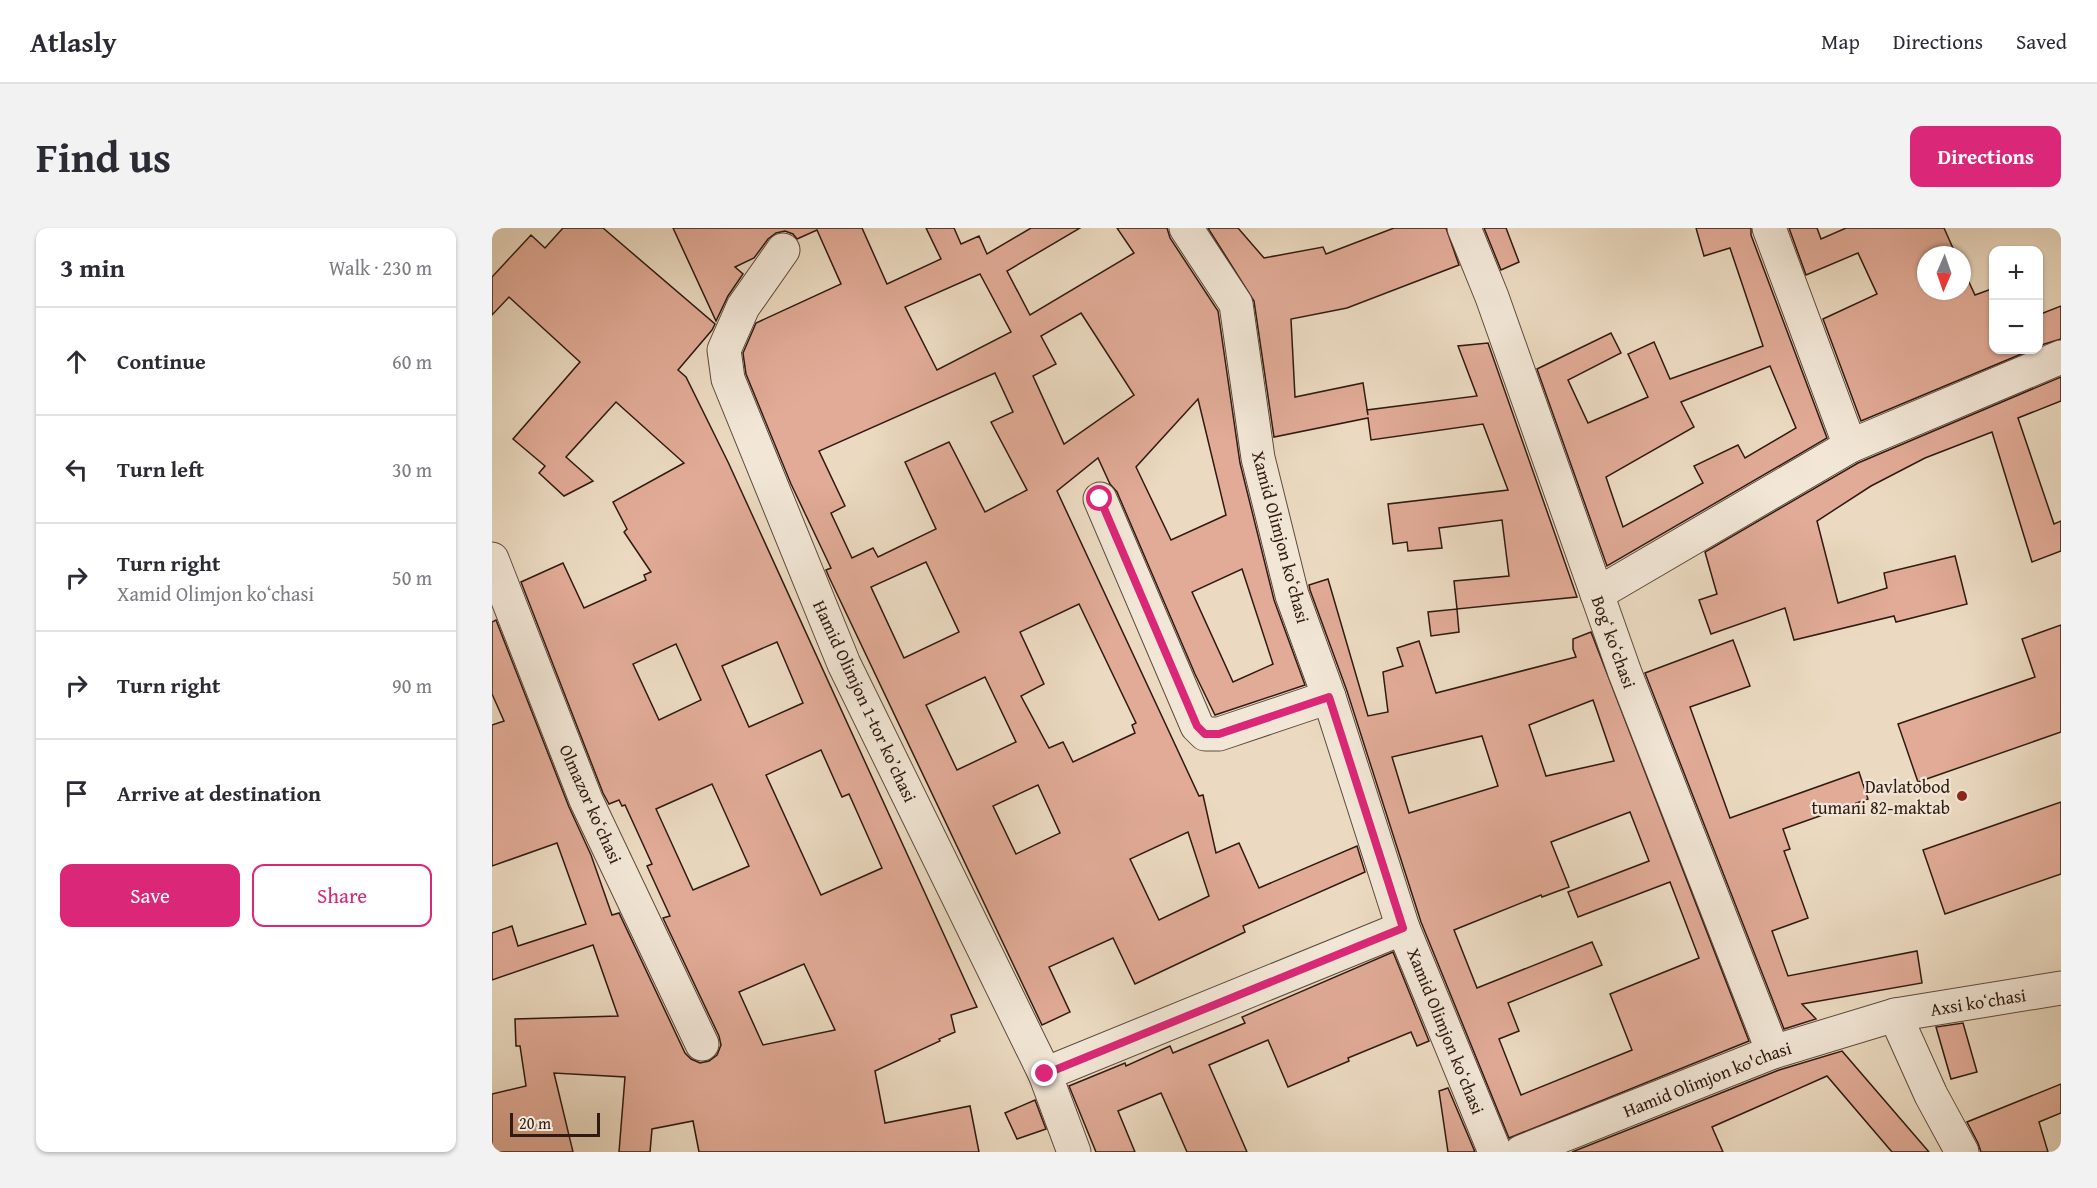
<!DOCTYPE html>
<meta charset="utf-8">
<style>
:root{--surface:#fff;--page:#f2f2f3;--text:#2b2b33;--muted:#7c7c81;--line:#e1e1e2;--accent:#db2777}
body{margin:0;font-family:"Gentium Book Plus",serif;background:var(--page);color:var(--text)}
.controls{position:absolute;right:18px;top:18px;display:grid;overflow:hidden;border-radius:12px;box-shadow:0 2px 4px #0004}
.controls button{width:54px;height:54px;display:grid;place-items:center;padding:0;border:0;border-bottom:2px solid var(--line);background:var(--surface);color:var(--text);font:30px sans-serif}
.compass{position:absolute;left:1425px;top:18px;width:54px;height:54px;border-radius:50%;background:var(--surface);box-shadow:0 2px 4px #0004;rotate:182deg}
.scale{position:absolute;left:18px;bottom:15px;width:90px;box-sizing:border-box;padding-left:6px;border:3px solid #301a11;border-top:0;font-size:16px;line-height:21px;white-space:nowrap;color:#301a11;-webkit-text-stroke:4px #f2e7d7;paint-order:stroke}
.stop{position:absolute;width:18px;height:18px;margin:-14px;border:4px solid #db2777;border-radius:50%;background:#fff}
.stop.end{background:#db2777;border-color:#fff;box-shadow:0 2px 6px #0008}
.list{margin:0;padding:0;list-style:none}
h2{display:flex;justify-content:space-between;align-items:center;height:78px;margin:0;padding:0 24px;font-size:26px}
h2 small{font-size:20px;font-weight:400;color:var(--muted)}
.list li{display:grid;grid-template-columns:39px 1fr auto;gap:18px;align-items:center;box-sizing:border-box;height:108px;padding:0 24px;border-top:2px solid var(--line)}
.list b{display:block;font-size:22px;white-space:nowrap}
.list p{margin:0;font-size:20px;white-space:nowrap;color:var(--muted)}
.list em{font-size:20px;font-style:normal;color:var(--muted)}
.actions{display:flex;gap:12px;padding:18px 24px}
.actions a{flex:1;padding:14px 0;border:2px solid var(--accent);border-radius:12px;text-align:center;font-size:21px;color:var(--accent)}
.actions .main{background:var(--accent);color:#fff}
.icon{flex:none;width:33px;height:33px;fill:none;stroke:currentColor;stroke-width:2;stroke-linecap:round;stroke-linejoin:round}
.map{position:relative;flex:none;width:1569px;height:924px;overflow:hidden;border-radius:12px}
header{display:flex;align-items:center;gap:36px;box-sizing:border-box;height:84px;padding:0 30px;background:var(--surface);border-bottom:2px solid var(--line)}
header strong{font-size:28px}
nav{display:flex;gap:33px;margin-inline-start:auto;font-size:21px}
.intro{display:flex;align-items:center;justify-content:space-between;box-sizing:border-box;height:144px;padding:0 36px}
h1{margin:0;font-size:42px}
.button{padding:15px 27px;border-radius:12px;background:var(--accent);color:#fff;font-size:21px;font-weight:700}
main{display:flex;gap:36px;padding:0 36px}
aside{flex:1;background:var(--surface);border-radius:12px;box-shadow:0 2px 4px #0004}
.map>svg:first-child{display:block}
.building{fill:#e1ab97;stroke:#301a11;stroke-width:1.5;fill-rule:evenodd}
.lines{fill:none;stroke-linecap:round;stroke-linejoin:round}
.minor-casing{stroke:#5f4a3d;stroke-width:35}
.minor{stroke:#f2e7d7;stroke-width:33}
.route{stroke:#db2777;stroke-width:8}
.poi-dot{fill:#8f2418;stroke:#f2e7d7;stroke-width:2}
.labels{text-anchor:middle;dominant-baseline:central;stroke-width:4.5;stroke-linejoin:round;paint-order:stroke}
.street-label{font-size:18px;fill:#301a11;stroke:#f2e7d7}
.poi-label{font-size:18px;fill:#301a11;stroke:#f2e7d7;text-anchor:end}
</style>
<header>
<strong>Atlasly</strong>
<nav><a>Map</a><a>Directions</a><a>Saved</a></nav>
</header>
<div class="intro"><h1>Find us</h1><a class="button">Directions</a></div>
<main>
<aside>
<h2>3 min<small>Walk · 230 m</small></h2>
<ul class="list">
<li><svg class="icon" aria-label="ahead" viewBox="0 0 24 24"><path d="M12 20V5M6 11l6-6 6 6"/></svg><div><b>Continue</b></div><em>60 m</em></li>
<li><svg class="icon" aria-label="left" viewBox="0 0 24 24"><path d="M17 20v-9H6M10 6l-5 5 5 5"/></svg><div><b>Turn left</b></div><em>30 m</em></li>
<li><svg class="icon" aria-label="right" viewBox="0 0 24 24"><path d="M7 20v-9h11M14 6l5 5-5 5"/></svg><div><b>Turn right</b><p>Xamid Olimjon koʻchasi</p></div><em>50 m</em></li>
<li><svg class="icon" aria-label="right" viewBox="0 0 24 24"><path d="M7 20v-9h11M14 6l5 5-5 5"/></svg><div><b>Turn right</b></div><em>90 m</em></li>
<li><svg class="icon" aria-label="arrive" viewBox="0 0 24 24"><path d="M6 21V4h12l-3 4 3 4H6"/></svg><div><b>Arrive at destination</b></div></li>
</ul>
<div class="actions"><a class="main">Save</a><a>Share</a></div>
</aside>
<div class="map">
<svg width="1569" height="924" viewBox="0 0 1569 924">
<rect width="100%" height="100%" fill="#ebdac1"/>
<filter id="stains"><feTurbulence type="fractalNoise" baseFrequency=".00333" numOctaves="4"/><feColorMatrix values="0 0 0 0 .2 0 0 0 0 .09 0 0 0 0 .02 0 0 0 .5 -.17"/></filter>
<radialGradient id="worn" r=".72"><stop offset=".6" stop-color="#630" stop-opacity="0"/><stop offset="1" stop-color="#630" stop-opacity=".3"/></radialGradient>
<g class="building">
<path d="M71 0H111L223 96 220 102 186 142 194 149 236 234 485 779 459 787 463 804 447 811 448 813 383 843 393 895 478 878 487 924H207L201 893 160 901 158 924H127L133 849 62 845 81 924H0V866L34 858 28 818H24L23 791 126 788 101 717 0 752V705L20 698 26 718 94 696 65 615 0 638V497L12 493 0 466V394L4 392 77 579 99 627 120 687 127 685 193 825 199 831 208 835 217 833 225 827 229 817 227 808 171 690 178 688 155 638 160 636 133 577 130 578 127 572 117 576 111 565 29 354 71 335 92 380 154 352 152 347 159 344 132 304 135 301 121 274 192 235 124 174 74 229 101 253 72 268 47 245 53 238 21 211 88 134 17 69 0 87V49L39 7 53 20ZM285 414 311 475 257 499 230 438ZM184 416 209 472 167 492 141 436ZM329 522 350 569 357 566 390 640 329 667 274 547ZM220 556 257 638 201 662 164 581ZM312 736 343 802 271 817 247 764Z"/>
<path d="M181 0H370L395 56 449 31 434 0H462L469 16 487 8 495 26 539 0H588L515 43 538 87 642 25 625 0H675L678 10 726 83 748 235 782 372 813 457 723 487 703 446 625 264 618 256 606 230 565 263 707 568 711 567 724 625 747 615 767 660 865 618 873 644 751 698 753 704 643 756 621 710 557 739 578 784 550 797 337 349 334 342 339 340 299 256 254 146 251 125 264 95 349 56 325 2 305 11 301 6 293 3 284 5 276 11 262 30 243 39 251 46 236 68 224 93ZM488 46 519 104 445 142 413 79ZM589 85 642 167 572 216 541 148 564 136 549 108ZM503 145 521 184 499 194 535 262 493 284 457 214 413 234 444 301 386 329 381 320 360 330 339 285 353 278 327 223ZM706 171 734 287 679 312 644 239ZM434 334 467 404 412 430 379 359ZM750 341 781 436 741 454 700 364ZM587 376 644 495 640 497 643 505 581 534 571 514 557 520 529 468 552 456 528 404ZM493 449 524 514 465 542 434 477ZM546 557 568 605 524 626 501 578ZM696 604 717 668 667 692 638 631Z"/>
<polygon points="716,0 746,0 772,30 831,19 834,26 902,0 954,0 967,37 855,80 799,91 803,169 871,155 876,187 875,182 985,168 966,118 996,115 1085,369 965,381 962,353 1017,348 1010,292 947,300 950,320 916,323 915,314 901,316 896,276 1016,262 991,196 879,212 876,190 782,209 762,73"/>
<polygon points="992,0 1014,0 1027,34 1009,42"/>
<path d="M1204 0H1259V7L1335 210 1115 338 1045 141 1119 105 1129 125 1076 152 1096 195 1156 169 1136 126 1162 114 1178 151 1271 118 1238 20 1212 28ZM1278 138 1304 200 1253 230 1246 217 1202 238 1211 255 1131 299 1114 249 1202 199 1189 174Z"/>
<polygon points="1297,0 1325,0 1329,11 1354,0 1452,0 1464,27 1434,27 1434,63 1470,63 1470,39 1483,67 1502,60 1502,122 1539,122 1369,193 1331,91 1385,66 1366,25 1314,47"/>
<polygon points="1569,78 1569,111 1546,118 1546,87"/>
<polygon points="1569,149 1569,173 1526,190 1562,296 1569,293 1569,323 1540,334 1500,204 1433,230 1379,258 1325,293 1346,375 1395,360 1392,345 1463,328 1475,376 1404,394 1402,388 1302,412 1293,380 1219,406 1207,372 1225,366 1213,324 1366,235"/>
<path d="M836 351 876 488 896 484 891 444 911 438 905 420 927 413 944 465 1084 429 1081 421V411L1099 404 1257 813 1017 910 929 694 855 463 818 362 817 357ZM1101 472 1122 533 1054 548 1037 497ZM990 508 1006 558 917 585 900 529ZM1138 584 1157 633 1076 664 1086 689 1178 654 1207 730 1118 766 1140 822 1029 867 1007 811 1027 803 1016 775 1110 737 1100 714 985 760 962 702 1049 667 1050 669 1077 659 1059 614Z"/>
<polygon points="965,381 967,404 939,408 936,384"/>
<polygon points="1569,397 1569,504 1426,554 1406,496 1543,449 1530,411"/>
<polygon points="1241,412 1258,458 1198,479 1238,590 1367,544 1376,571 1291,601 1298,621 1292,623 1316,690 1280,703 1296,748 1425,723 1430,755 1310,776 1324,791 1292,801 1153,445"/>
<polygon points="1569,574 1569,646 1453,686 1431,622"/>
<polygon points="901,724 937,813 925,818 919,804 856,830 857,833 796,859 776,812 717,837 755,924 695,924 669,865 626,883 643,924 604,924 577,858 633,835 634,838 678,818 681,825 753,795 750,789"/>
<polygon points="1471,795 1485,844 1459,851 1444,799"/>
<polygon points="1350,823 1437,924 1400,924 1335,848 1220,899 1231,924 1080,924 1287,842"/>
<polygon points="1569,856 1569,885 1547,894 1556,924 1489,924 1486,915 1475,894"/>
<polygon points="956,860 983,924 956,924 947,863"/>
<polygon points="543,872 554,901 525,911 513,885"/>
</g>
<g class="lines">
<g class="minor-casing">
<g id="minor">
<polyline points="694,0 744,76 766,230 800,367 837,469 911,700 1003,924"/>
<polyline points="972,0 1000,69 1133,445 1281,824"/>
<polyline points="1277,0 1358,218"/>
<polyline points="291,22 251,79 232,122 236,151 352,436 553,846 582,924"/>
<polyline points="608,271 705,498 713,506 727,506 837,469"/>
<polyline points="0,331 94,572 210,816"/>
<polyline points="1105,366 1358,218 1569,129"/>
<polyline points="1403,787 1439,867 1470,924"/>
<polyline points="553,846 911,700"/>
<path id="s1" d="M1029 924 1281 824 1403 787 1569 760"/>
</g>
</g>
<use href="#minor" class="minor"/>
</g>
<g class="lines">
<polyline class="route" points="553,846 911,700 837,469 727,506 713,506 705,498 608,271"/>
</g>
<circle class="poi-dot" cx="1470" cy="568" r="6"/>
<g class="labels">
<g class="street-label">
<text transform="translate(789 309) rotate(75)">Xamid Olimjon koʻchasi</text>
<text transform="translate(1122 414) rotate(70)">Bogʻ koʻchasi</text>
<text transform="translate(373 473) rotate(65)">Hamid Olimjon 1-tor koʼchasi</text>
<text transform="translate(99 576) rotate(66)">Olmazor koʻchasi</text>
<text transform="translate(1486 774) rotate(-9)">Axsi koʻchasi</text>
<text transform="translate(954 803) rotate(68)">Xamid Olimjon koʻchasi</text>
<text stroke="none"><textPath href="#s1" startOffset="200">Hamid Olimjon ko'chasi</textPath></text>
</g>
<g class="poi-label">
<text x="1458" y="558">Davlatobod<tspan x="1458" dy="21">tumani 82-maktab</tspan></text>
</g>
</g>
<rect width="100%" height="100%" filter="url(#stains)"/>
<rect width="100%" height="100%" fill="url(#worn)"/>
</svg>
<div class="controls">
<button>+</button>
<button>−</button>
</div>
<svg class="compass" viewBox="-18 -18 36 36"><path d="M0-13l5 13h-10z" fill="#e53935"/><path d="M0 13l5-13h-10z" fill="#7c7c81"/></svg>
<div class="scale">20 m</div>
<div class="stop" style="left:608px;top:271px"></div>
<div class="stop end" style="left:553px;top:846px"></div>
</div>
</main>
